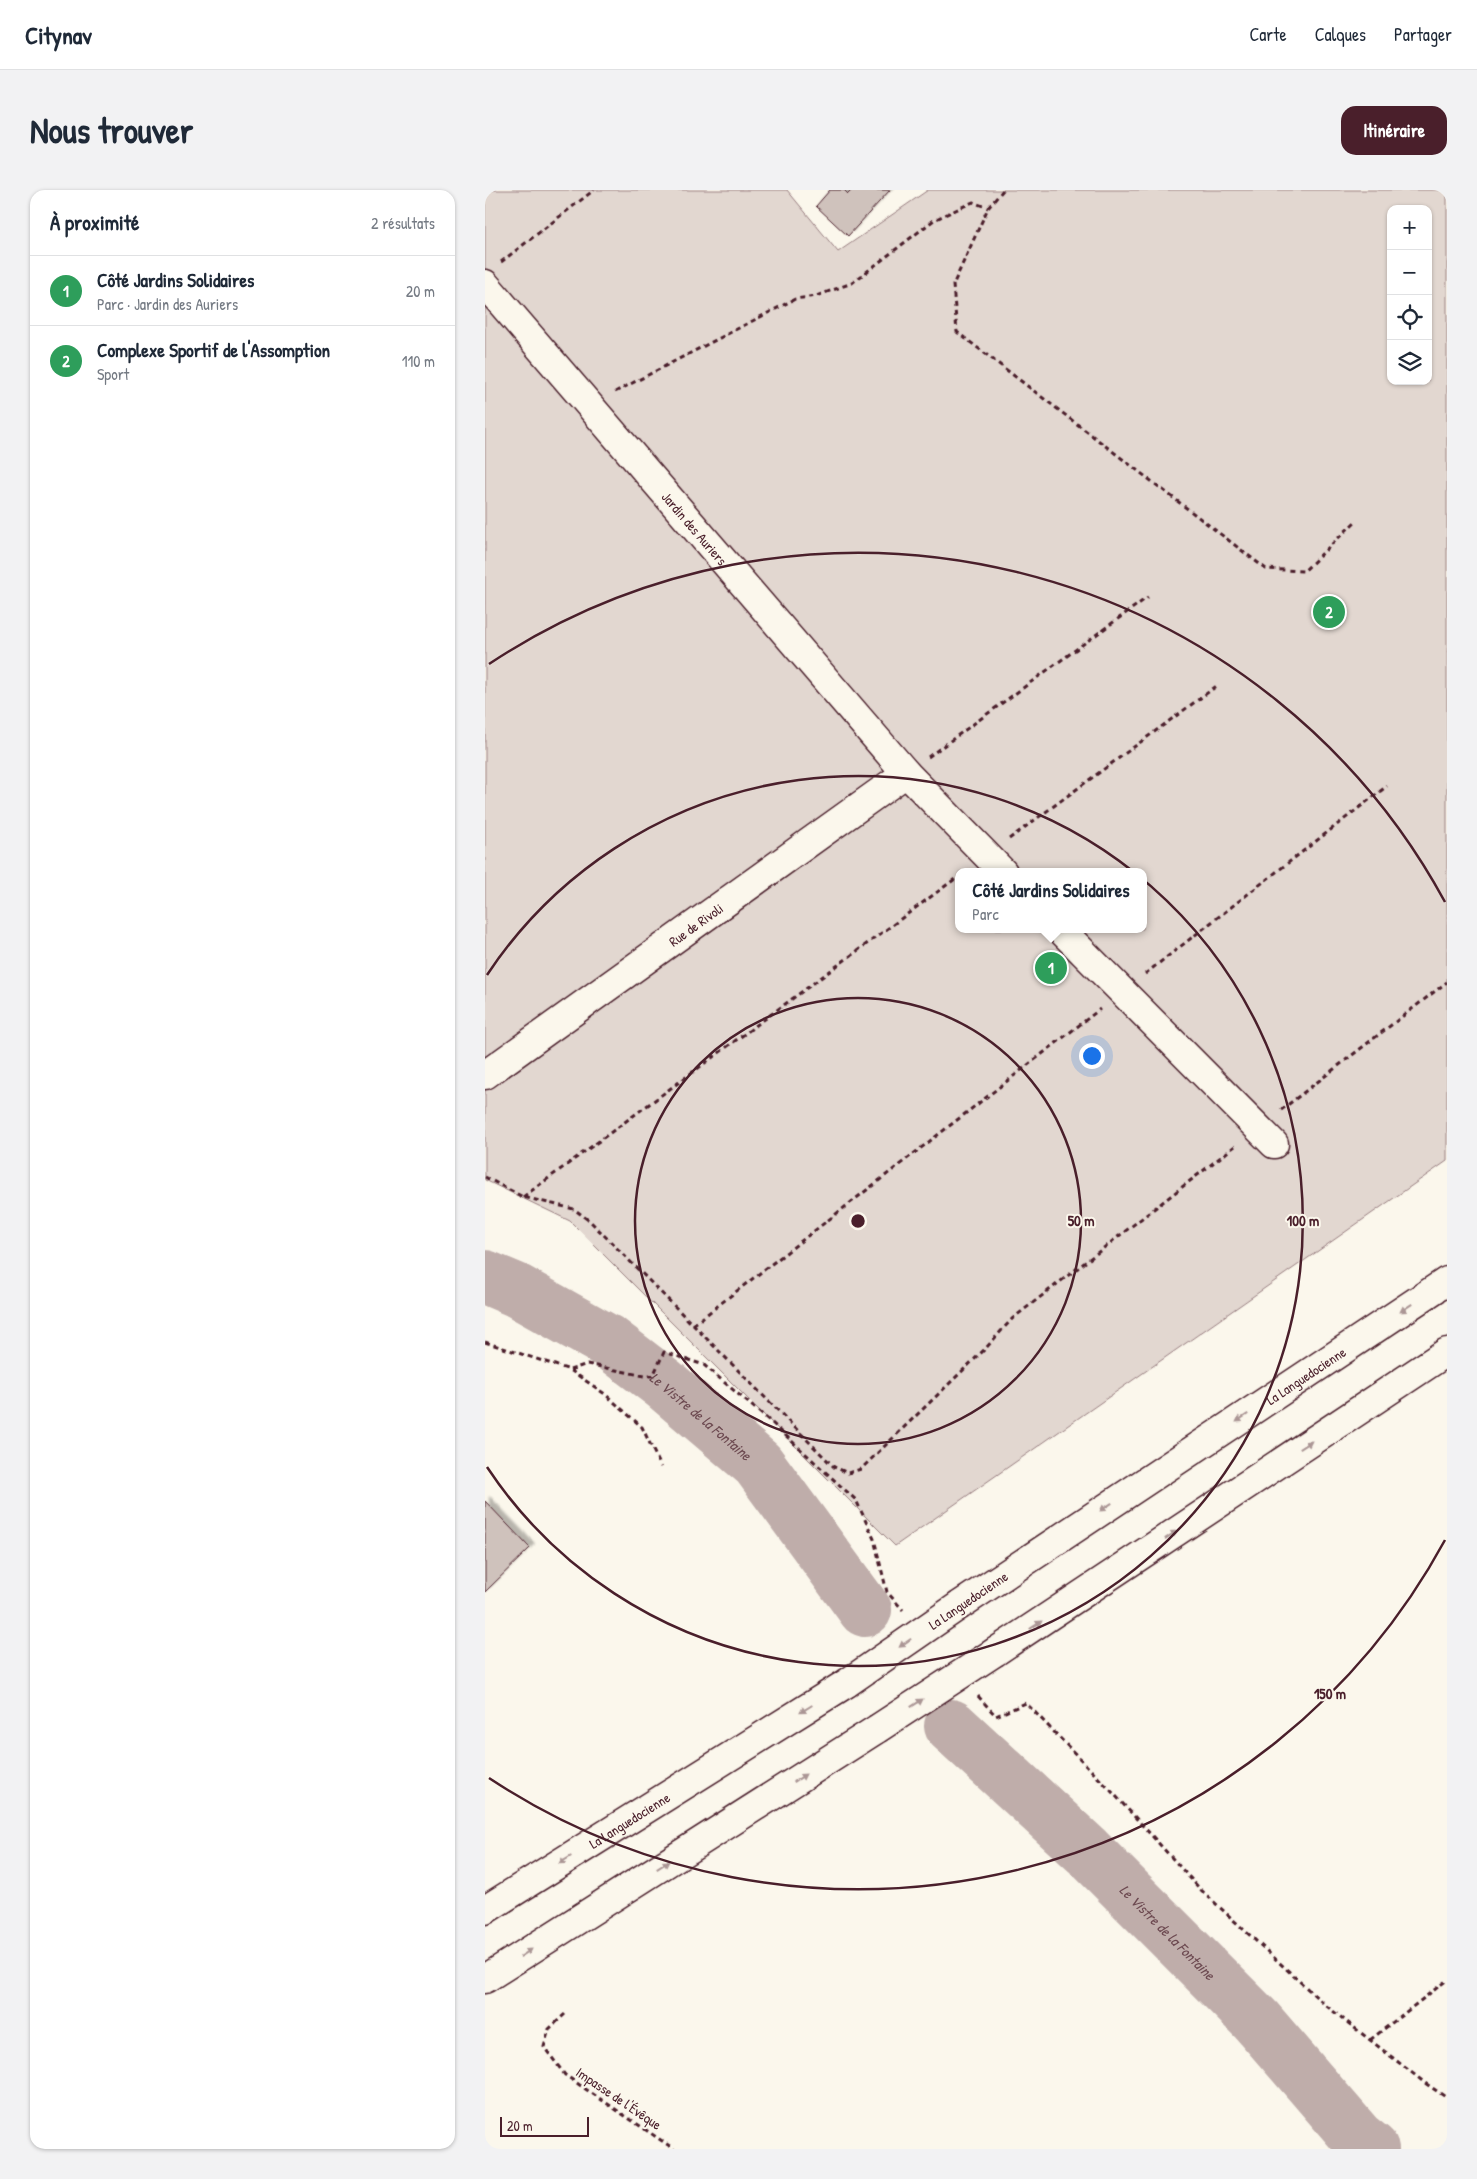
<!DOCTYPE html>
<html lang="fr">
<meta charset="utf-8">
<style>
:root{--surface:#fff;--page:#f2f2f3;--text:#1f2937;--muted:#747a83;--line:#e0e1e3;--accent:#4a1f2b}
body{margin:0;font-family:"Patrick Hand",sans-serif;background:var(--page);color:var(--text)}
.controls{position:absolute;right:15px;top:15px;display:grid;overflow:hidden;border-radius:10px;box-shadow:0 1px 4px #0004}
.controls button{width:45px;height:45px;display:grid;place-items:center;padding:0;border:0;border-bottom:1px solid var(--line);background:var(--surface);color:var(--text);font:25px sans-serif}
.scale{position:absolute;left:15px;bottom:12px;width:89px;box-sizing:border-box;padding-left:5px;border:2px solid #4a1f2b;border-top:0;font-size:14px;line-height:18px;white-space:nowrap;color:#4a1f2b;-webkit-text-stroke:4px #fbf7ec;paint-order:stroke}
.you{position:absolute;left:606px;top:865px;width:18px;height:18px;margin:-12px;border:4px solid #fff;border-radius:50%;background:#1a73e8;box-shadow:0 0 0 8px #1a73e833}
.badge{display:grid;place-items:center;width:32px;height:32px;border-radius:50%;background:var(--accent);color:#fff;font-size:16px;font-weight:700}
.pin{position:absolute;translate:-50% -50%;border:2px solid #fff;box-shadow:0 1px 5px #0006}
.popup{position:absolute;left:470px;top:678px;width:192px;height:65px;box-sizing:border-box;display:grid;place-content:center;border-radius:10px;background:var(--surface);filter:drop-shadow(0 1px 4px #0005);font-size:16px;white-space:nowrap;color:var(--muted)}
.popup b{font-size:19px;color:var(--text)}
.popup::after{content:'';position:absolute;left:50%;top:100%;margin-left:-10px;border:10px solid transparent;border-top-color:var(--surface)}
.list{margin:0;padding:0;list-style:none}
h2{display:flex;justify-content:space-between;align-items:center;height:65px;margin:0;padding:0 20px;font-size:21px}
h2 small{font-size:16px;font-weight:400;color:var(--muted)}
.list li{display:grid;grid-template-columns:32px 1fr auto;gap:15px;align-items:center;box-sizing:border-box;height:70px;padding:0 20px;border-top:1px solid var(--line)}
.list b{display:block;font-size:19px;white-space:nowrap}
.list p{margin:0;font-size:16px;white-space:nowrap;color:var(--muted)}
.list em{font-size:16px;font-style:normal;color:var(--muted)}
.icon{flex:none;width:28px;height:28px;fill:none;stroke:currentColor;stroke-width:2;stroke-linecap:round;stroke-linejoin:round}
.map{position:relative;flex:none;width:962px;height:1959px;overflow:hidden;border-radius:15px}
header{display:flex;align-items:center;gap:30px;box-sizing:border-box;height:70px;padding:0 25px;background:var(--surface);border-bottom:1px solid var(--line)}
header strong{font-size:24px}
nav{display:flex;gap:28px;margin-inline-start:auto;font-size:18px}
.intro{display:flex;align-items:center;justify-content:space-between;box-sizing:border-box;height:120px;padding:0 30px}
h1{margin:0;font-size:35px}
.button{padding:12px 22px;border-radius:15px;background:var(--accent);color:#fff;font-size:18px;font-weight:700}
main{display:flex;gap:30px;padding:0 30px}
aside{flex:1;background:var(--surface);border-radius:15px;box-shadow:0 1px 4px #0004}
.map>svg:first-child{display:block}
.green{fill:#e2d7d0;stroke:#967b7e;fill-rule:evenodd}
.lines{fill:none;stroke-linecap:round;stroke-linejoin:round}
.river{stroke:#bfadaa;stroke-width:54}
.building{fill:#cfc2bc;stroke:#4a1f2b;filter:url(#shadow)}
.minor-casing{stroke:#4a1f2b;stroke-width:31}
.highway-casing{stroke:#4a1f2b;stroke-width:31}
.path{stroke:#4a1f2b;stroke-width:3;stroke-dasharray:5 4;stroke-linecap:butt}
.minor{stroke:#fbf7ec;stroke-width:28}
.highway{stroke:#fbf7ec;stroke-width:28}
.highway-bridge-casing{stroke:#4a1f2b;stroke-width:31;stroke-linecap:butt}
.highway-bridge{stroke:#fbf7ec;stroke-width:28}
.oneway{fill:#ab9695}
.ring{fill:none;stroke:#4a1f2b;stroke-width:2.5}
.labels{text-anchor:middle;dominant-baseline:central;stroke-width:4;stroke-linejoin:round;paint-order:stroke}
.street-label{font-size:14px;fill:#4a1f2b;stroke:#fbf7ec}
.water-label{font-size:15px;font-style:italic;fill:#6d4a51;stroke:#fbf7ec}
.centre{fill:#4a1f2b;stroke:#fbf7ec;stroke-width:2.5}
.ring-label{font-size:15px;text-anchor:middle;font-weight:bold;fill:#4a1f2b;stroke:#fbf7ec;stroke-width:4;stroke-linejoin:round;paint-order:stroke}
</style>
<header>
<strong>Citynav</strong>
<nav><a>Carte</a><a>Calques</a><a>Partager</a></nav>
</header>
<div class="intro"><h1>Nous trouver</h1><a class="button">Itinéraire</a></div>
<main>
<aside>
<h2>À proximité<small>2 résultats</small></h2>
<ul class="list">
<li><span class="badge" style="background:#2e9e5b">1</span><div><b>Côté Jardins Solidaires</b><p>Parc · Jardin des Auriers</p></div><em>20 m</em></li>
<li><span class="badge" style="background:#2e9e5b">2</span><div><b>Complexe Sportif de l'Assomption</b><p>Sport</p></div><em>110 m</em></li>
</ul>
</aside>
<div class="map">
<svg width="962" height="1959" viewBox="0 0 962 1959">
<defs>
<filter id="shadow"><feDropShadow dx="4.5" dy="-4.5" stdDeviation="1" flood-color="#0004"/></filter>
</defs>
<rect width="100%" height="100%" fill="#fbf7ec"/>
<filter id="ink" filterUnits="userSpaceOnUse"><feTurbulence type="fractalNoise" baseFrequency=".02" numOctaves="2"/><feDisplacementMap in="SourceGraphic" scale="10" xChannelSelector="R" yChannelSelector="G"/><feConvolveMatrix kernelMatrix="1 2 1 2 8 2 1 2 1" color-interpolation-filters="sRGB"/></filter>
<g filter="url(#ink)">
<path class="green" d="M0 0H302L353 62 443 0H962V971L410 1356 85 1031 0 990ZM906 19H943V191H906ZM474 682H658V739H474Z"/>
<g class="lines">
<g class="river">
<path id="s1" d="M0 1087 31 1100 124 1152 179 1194 273 1274 380 1420"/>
<path id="s2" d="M466 1536 602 1661 771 1830 872 1947 887 1959"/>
</g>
</g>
<g class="building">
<polygon points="345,0 359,0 363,4 367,0 405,0 363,46 331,16"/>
<polygon points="0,1311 45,1358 0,1402"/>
</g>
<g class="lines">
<g class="minor-casing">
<g id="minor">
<path id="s3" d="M0 94 421 583 518 682"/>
<polyline points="575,739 789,954"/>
<path id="s4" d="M0 885 421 583"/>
</g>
</g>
<g class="highway-casing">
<g id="highway">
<path id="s5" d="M475 1415 962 1091"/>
<polyline points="510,1462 962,1162"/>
<path id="s6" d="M0 1720 362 1493"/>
<polyline points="0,1789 392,1539"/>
</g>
</g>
<g class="path">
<polyline points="518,0 503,18 468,95 472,142 781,379 819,381 871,331"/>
<polyline points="16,72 109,0"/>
<polyline points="130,202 310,109 331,106 367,93 449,30 488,12 503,18"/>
<polyline points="443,567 663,407"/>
<polyline points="524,649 733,495"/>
<polyline points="660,784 902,596"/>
<polyline points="796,920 962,792"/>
<polyline points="0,987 38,1007 89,1019 106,1032 349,1277 363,1283 376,1279 500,1159 527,1129 750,956"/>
<polyline points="38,1007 474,686"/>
<polyline points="208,1135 615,819"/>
<polyline points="0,1152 85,1180 120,1204 157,1237 176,1277"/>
<polyline points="85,1180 102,1174 160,1186 168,1186 179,1162 219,1175 287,1233 371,1310 389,1349 402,1402 418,1420"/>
<polyline points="493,1506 511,1526 541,1513 630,1605 715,1699 839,1814 940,1893 962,1908"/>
<polyline points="80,1824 64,1839 59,1857 80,1885 189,1959"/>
<polyline points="885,1850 962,1790"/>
</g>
<use href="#minor" class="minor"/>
<use href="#highway" class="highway"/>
<g class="highway-bridge-casing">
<g id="highway-bridge">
<polyline points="362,1493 475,1415"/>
<polyline points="392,1539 510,1462"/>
</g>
</g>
<use href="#highway-bridge" class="highway-bridge"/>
</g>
<defs><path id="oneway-solid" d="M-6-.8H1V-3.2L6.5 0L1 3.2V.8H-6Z" transform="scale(1.25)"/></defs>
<g class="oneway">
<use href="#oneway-solid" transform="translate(921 1118) rotate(146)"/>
<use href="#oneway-solid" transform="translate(757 1228) rotate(146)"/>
<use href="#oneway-solid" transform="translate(821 1255) rotate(-34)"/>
<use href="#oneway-solid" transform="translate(621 1317) rotate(146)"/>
<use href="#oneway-solid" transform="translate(686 1345) rotate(-34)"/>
<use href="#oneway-solid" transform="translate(551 1435) rotate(-34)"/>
<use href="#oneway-solid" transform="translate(420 1453) rotate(145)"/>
<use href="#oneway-solid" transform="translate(432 1513) rotate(-33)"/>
<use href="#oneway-solid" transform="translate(321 1519) rotate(148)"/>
<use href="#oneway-solid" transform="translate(315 1588) rotate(-33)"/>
<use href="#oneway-solid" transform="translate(80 1670) rotate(148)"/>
<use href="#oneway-solid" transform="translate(178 1675) rotate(-33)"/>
<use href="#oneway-solid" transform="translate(41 1763) rotate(-33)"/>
</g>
</g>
<g class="ring">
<circle cx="373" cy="1031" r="223"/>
<path d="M2 785A445 445 0 1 1 2 1277"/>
<path d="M960 1350A668 668 0 0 1 4 1588M4 474A668 668 0 0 1 960 712"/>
</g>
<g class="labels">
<g class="street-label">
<text stroke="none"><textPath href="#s3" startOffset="322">Jardin des Auriers</textPath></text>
<text stroke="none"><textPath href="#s4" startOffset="259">Rue de Rivoli</textPath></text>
<text stroke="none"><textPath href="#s5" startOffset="415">La Languedocienne</textPath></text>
<text transform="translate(483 1410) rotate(-34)">La Languedocienne</text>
<text stroke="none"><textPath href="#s6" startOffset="170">La Languedocienne</textPath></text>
<text transform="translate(134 1908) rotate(34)">Impasse de l'Évêque</text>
</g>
<g class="water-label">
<text stroke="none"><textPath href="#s1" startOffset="258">Le Vistre de la Fontaine</textPath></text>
<text stroke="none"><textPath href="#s2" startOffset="299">Le Vistre de la Fontaine</textPath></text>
</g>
</g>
<circle cx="373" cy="1031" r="8" class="centre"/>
<g class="ring-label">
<text x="596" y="1036">50 m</text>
<text x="818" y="1036">100 m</text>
<text x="845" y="1509">150 m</text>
</g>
</svg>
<div class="controls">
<button>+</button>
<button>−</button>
<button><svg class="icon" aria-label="locate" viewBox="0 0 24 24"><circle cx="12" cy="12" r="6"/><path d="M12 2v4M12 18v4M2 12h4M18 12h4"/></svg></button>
<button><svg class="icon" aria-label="layers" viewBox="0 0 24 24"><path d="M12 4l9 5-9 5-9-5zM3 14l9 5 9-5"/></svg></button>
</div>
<div class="scale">20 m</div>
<div class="you"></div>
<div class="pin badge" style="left:566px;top:778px;background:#2e9e5b">1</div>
<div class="popup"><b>Côté Jardins Solidaires</b>Parc</div>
<div class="pin badge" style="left:844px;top:422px;background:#2e9e5b">2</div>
</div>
</main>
